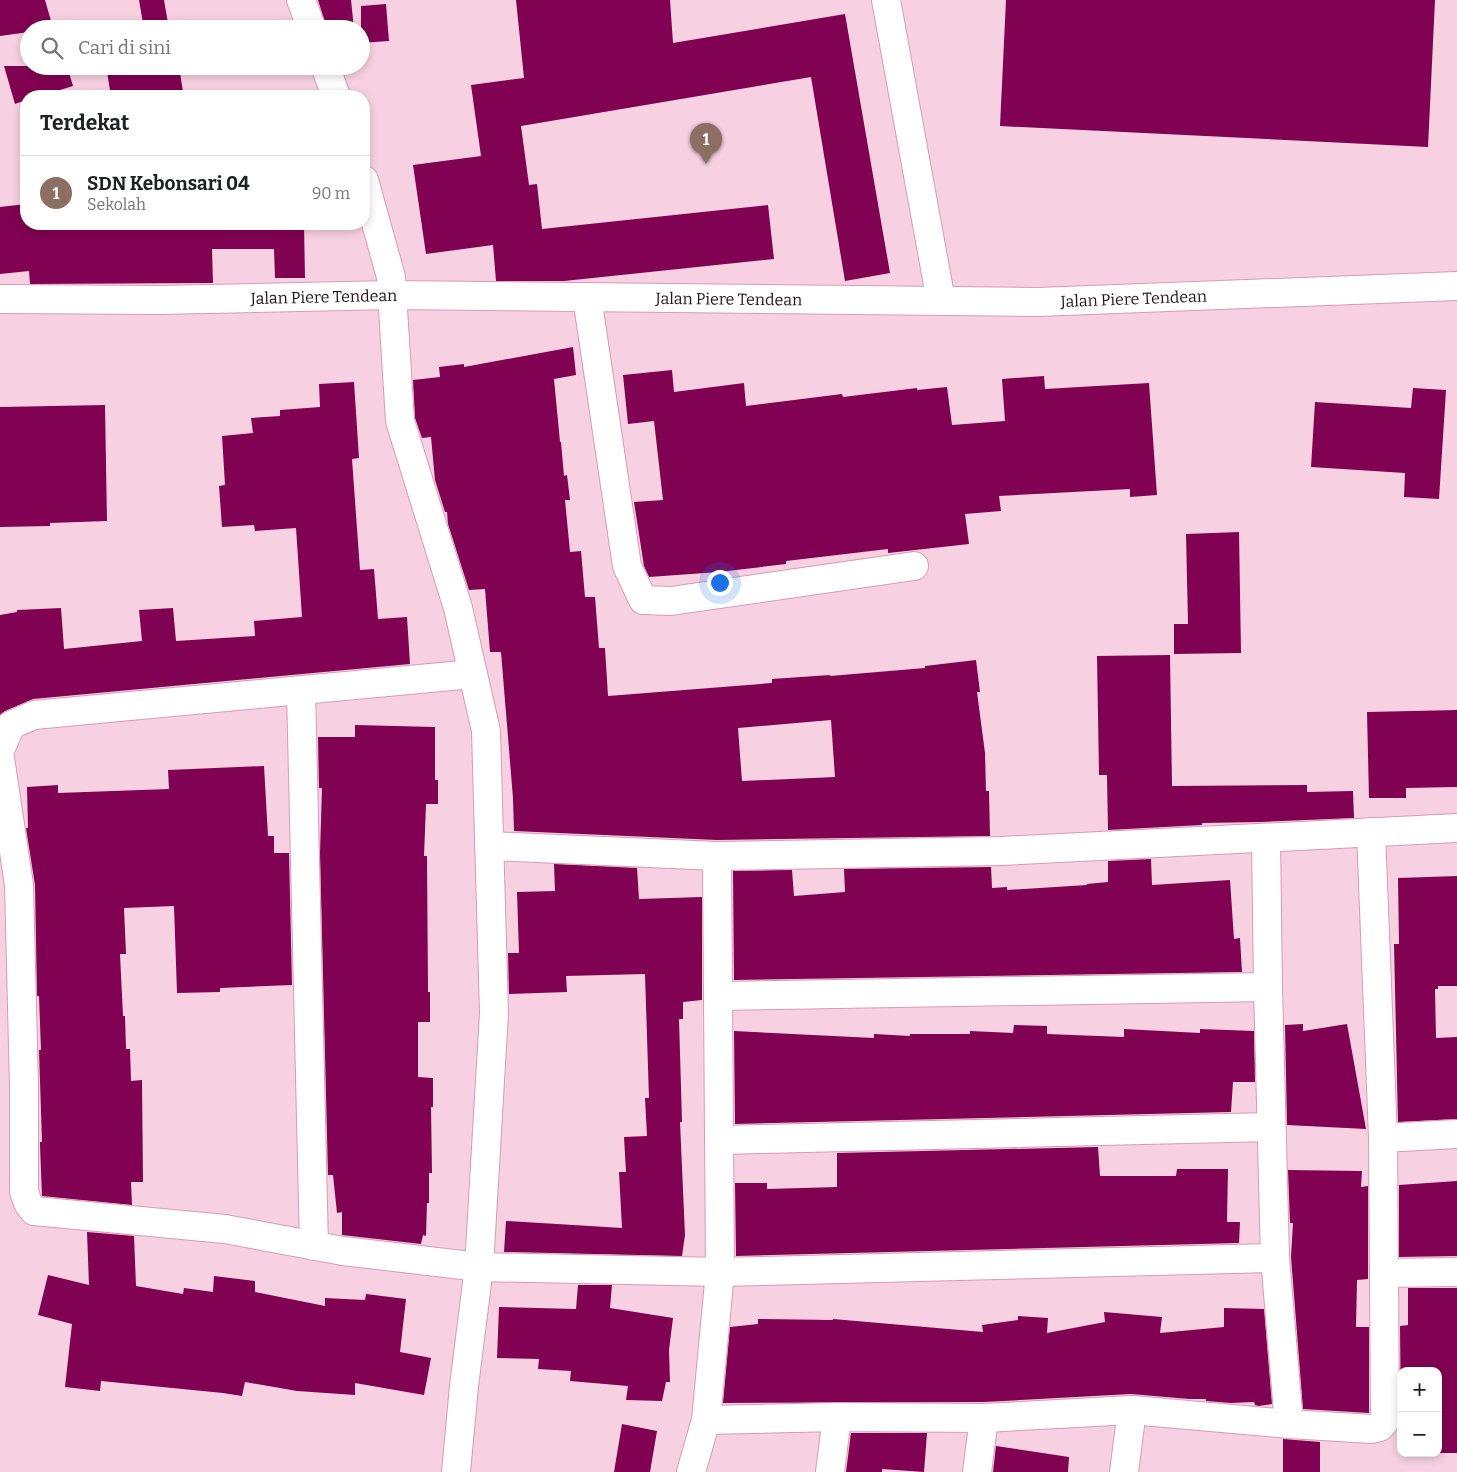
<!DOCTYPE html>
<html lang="id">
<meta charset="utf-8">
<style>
:root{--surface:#fff;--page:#f2f2f2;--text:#202124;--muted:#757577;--line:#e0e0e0;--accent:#7c3aed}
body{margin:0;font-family:Bitter,serif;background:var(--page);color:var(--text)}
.controls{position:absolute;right:15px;bottom:15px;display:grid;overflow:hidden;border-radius:10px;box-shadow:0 2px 8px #0003}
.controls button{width:45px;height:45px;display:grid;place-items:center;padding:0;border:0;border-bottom:1px solid var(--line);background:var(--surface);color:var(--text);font:25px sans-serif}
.you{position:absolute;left:719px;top:582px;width:18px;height:18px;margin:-12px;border:4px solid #fff;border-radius:50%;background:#1a73e8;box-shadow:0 0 0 8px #1a73e833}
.badge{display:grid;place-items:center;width:32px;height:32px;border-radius:50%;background:var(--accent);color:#fff;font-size:16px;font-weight:700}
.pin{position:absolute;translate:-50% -41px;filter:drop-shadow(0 1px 2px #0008)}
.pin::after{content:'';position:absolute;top:26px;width:18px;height:15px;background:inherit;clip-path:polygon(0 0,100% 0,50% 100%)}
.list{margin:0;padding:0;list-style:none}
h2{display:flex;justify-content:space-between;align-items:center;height:65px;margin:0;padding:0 20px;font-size:21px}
h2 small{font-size:16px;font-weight:400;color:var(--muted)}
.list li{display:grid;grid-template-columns:32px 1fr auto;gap:15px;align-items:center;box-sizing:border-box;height:75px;padding:0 20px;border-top:1px solid var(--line)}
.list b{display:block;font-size:19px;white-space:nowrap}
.list p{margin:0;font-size:16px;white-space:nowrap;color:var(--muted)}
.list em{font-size:16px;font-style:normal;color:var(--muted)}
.icon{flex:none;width:28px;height:28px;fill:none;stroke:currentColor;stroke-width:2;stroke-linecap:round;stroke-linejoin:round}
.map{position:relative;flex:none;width:1457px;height:1472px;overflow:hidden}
.search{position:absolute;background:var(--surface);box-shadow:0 2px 8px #0003;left:20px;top:20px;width:350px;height:55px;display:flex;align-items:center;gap:12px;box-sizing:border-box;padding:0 18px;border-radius:28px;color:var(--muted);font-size:19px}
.panel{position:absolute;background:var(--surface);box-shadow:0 2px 8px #0003;left:20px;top:90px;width:350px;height:140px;border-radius:20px}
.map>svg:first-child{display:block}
.building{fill:#810152;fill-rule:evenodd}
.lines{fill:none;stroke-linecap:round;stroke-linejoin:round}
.minor-casing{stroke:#d79cb7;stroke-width:30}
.minor{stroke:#fff;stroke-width:28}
.labels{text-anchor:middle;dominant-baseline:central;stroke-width:5;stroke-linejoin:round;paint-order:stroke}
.street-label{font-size:16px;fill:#26111b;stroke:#f7d1e1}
</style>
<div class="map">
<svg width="1457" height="1472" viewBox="0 0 1457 1472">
<rect width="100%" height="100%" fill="#f7d1e1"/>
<g class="building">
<polygon points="0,0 45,0 53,28 29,29 29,32 0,36"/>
<polygon points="139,0 164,0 169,29 144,29"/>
<polygon points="318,0 351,0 354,29 327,29"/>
<polygon points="516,0 670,0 673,43 845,14 890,273 845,281 811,77 521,126 529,185 537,184 542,229 768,205 774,259 564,281 496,281 493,245 426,254 413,165 481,156 471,85 524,78"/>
<polygon points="1006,0 1435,0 1428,147 1000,126"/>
<polygon points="386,4 389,41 361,43 361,6"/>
<polygon points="4,66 67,66 73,86 40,96 26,96 26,100 15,104"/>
<polygon points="106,66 179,66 183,92 155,96 111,96"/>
<polygon points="26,204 26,224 304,224 305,278 275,278 274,249 212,249 213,283 30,284 29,271 0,274 0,207"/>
<path d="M573 347 576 375 554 379 560 442H561L564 476 567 475 570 500H565L570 552 581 551 585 597H595L599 648H605L608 696 772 683V679L830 675V676L925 668V666L976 660 980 692H977L985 753 986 791H989L990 836 717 840 514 831 513 798 501 652H490L485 589 469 590 448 524 447 512H445L435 480 431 437 422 438 415 418 413 380 440 377 439 367 464 364V367ZM831 720 835 777 742 781 738 728Z"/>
<polygon points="672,370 674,392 744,383 746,406 842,394 843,397 917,388 917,390 947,387 952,425 1005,421 1002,379 1044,376 1045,389 1149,383 1157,495 1130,497 1130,489 999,496 1001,511 965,514 969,544 888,553 888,549 786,561 786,564 719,572 649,577 644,566 634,502 663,500 654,421 628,424 623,375"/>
<polygon points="354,382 359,458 352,459 360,570 374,569 378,619 407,617 410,664 33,699 5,711 0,715 0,615 17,612 17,610 61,608 64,649 142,641 139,610 173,608 176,641 255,636 254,621 302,617 296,528 255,531 254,525 222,527 219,486 225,485 222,436 253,433 251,418 280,416 280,410 320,407 319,384"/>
<polygon points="1413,388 1446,390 1439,499 1404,497 1405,473 1311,467 1315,402 1411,408"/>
<polygon points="105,405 107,521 50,523 50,526 0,527 0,407"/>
<polygon points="1239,532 1241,653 1174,654 1174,624 1188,624 1186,534"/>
<polygon points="1170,655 1172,786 1307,785 1307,792 1353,791 1354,818 1261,822 1202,823 1202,825 1108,830 1107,775 1099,775 1097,656"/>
<polygon points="1457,710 1457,787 1406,788 1406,798 1369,798 1367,712"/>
<polygon points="355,725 435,727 435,780 438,780 438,804 426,804 424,856 427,856 428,992 430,992 430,1022 418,1022 418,1077 433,1078 433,1107 431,1107 432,1173 429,1173 429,1203 427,1203 426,1236 423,1235 421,1244 342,1235 342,1212 337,1213 333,1175 328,1175 320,853 322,788 319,788 318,737 355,737"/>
<polygon points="264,766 268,836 274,836 274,853 289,853 292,985 220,988 220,992 177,993 174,906 124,908 126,954 120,954 123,1016 125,1016 126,1049 130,1049 131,1081 142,1080 143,1182 131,1182 132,1205 42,1196 40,1145 40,1142 42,1142 39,1050 41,1050 39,996 37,996 35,885 26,828 28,828 27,787 58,785 58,793 169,789 168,770"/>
<polygon points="1151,859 1152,885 1230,880 1234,939 1240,938 1242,972 734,980 733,871 792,870 794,896 845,892 844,869 991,867 992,888 1007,887 1007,890 1087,885 1087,884 1108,882 1108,861"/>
<polygon points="554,864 637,868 639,899 702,897 702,1000 683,1002 683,1019 679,1019 682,1122 680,1122 685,1235 682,1256 504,1252 506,1221 622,1228 619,1172 626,1172 624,1137 647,1136 645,1098 649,1098 645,974 566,976 567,992 509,994 508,953 519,953 517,892 555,891"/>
<polygon points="1457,876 1457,986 1438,986 1438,989 1435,989 1436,1038 1457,1037 1457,1119 1398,1122 1394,944 1399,944 1398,878"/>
<polygon points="1303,1024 1303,1031 1347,1024 1366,1129 1287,1125 1285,1025"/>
<polygon points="1014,1025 1047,1026 1047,1034 1124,1037 1124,1029 1200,1033 1200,1029 1254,1031 1255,1082 1233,1082 1231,1112 735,1124 734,1031 874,1038 874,1034 910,1036 910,1034 970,1034 970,1031 1013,1033"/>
<polygon points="1098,1147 1100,1176 1176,1176 1177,1169 1228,1169 1227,1222 1240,1222 1239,1243 736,1256 735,1183 767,1183 767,1189 837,1187 837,1153"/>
<polygon points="1288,1170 1362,1171 1361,1187 1368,1186 1368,1279 1357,1280 1356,1327 1369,1327 1369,1413 1303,1409 1291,1257 1293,1223 1290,1223"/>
<polygon points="1457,1181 1457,1256 1399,1257 1399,1185"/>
<polygon points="87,1232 134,1236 136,1286 183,1294 184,1288 213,1292 214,1276 255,1281 255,1292 325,1306 325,1298 365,1300 366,1294 406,1299 400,1352 431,1358 424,1395 355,1383 355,1395 297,1391 245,1382 242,1396 223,1393 101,1381 100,1391 65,1387 72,1324 38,1315 48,1275 89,1285"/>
<polygon points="578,1285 612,1285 610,1308 673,1318 669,1350 670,1382 666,1382 662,1401 626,1400 628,1386 570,1381 571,1371 538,1369 539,1359 497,1358 499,1307 576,1309"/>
<polygon points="1408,1288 1457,1288 1457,1453 1438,1453 1438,1371 1401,1371 1401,1453 1417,1453 1399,1453 1399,1426 1401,1421 1400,1326 1408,1325"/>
<polygon points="1224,1308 1264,1309 1272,1404 1259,1406 1255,1405 1254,1402 1231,1403 1206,1401 1206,1399 1189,1399 1131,1394 984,1402 723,1403 730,1327 758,1324 758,1319 833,1320 833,1319 983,1332 982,1325 1018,1320 1018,1316 1048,1318 1047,1333 1105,1322 1104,1312 1162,1317 1160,1333 1224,1327"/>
<polygon points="622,1424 657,1431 650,1472 614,1472"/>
<polygon points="851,1433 927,1433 924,1472 882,1469 882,1472 846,1472"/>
<polygon points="1283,1439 1320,1442 1320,1472 1283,1472"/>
<polygon points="996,1446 1069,1457 1068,1472 993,1472"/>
</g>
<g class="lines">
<g class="minor-casing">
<g id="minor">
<polyline points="301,0 312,29"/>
<polyline points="886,0 941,301"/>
<polyline points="325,66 336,96"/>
<polyline points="364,180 391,277 400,421 458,608 486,731 494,1013 479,1267 464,1386 456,1472"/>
<polyline points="587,297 627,566 643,600 671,601 914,566"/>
<path id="s1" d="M0 299 159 300 391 295 1038 302 1457 286"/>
<polyline points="301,690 314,1246"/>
<polyline points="0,750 11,725 34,715 473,674"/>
<polyline points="0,758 19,885 24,1087 24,1192 28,1203 34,1211 225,1229 343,1251 479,1267 720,1272 1275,1258"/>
<polyline points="489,846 717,856 1001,851 1457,828"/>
<polyline points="718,996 1268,987"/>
<polyline points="1383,1138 1457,1134"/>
<polyline points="719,1140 1271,1127"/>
<polyline points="1384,1273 1457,1272"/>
<polyline points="706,1420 837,1417 984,1418 1132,1410"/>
<polyline points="1289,1424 1372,1429 1380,1427 1385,1421 1383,1138 1371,832"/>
<polyline points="691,1472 706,1420 720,1272 717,856"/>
<polyline points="830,1472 837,1417"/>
<polyline points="977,1472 984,1418"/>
<polyline points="1124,1472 1132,1410 1289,1424 1275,1258 1268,987 1266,838"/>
</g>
</g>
<use href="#minor" class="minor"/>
</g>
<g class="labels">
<g class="street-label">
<text stroke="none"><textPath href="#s1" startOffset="324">Jalan Piere Tendean</textPath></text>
<text stroke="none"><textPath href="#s1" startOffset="1134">Jalan Piere Tendean</textPath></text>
<text stroke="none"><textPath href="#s1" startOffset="729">Jalan Piere Tendean</textPath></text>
</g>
</g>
</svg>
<div class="controls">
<button>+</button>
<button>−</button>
</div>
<div class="you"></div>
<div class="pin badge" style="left:706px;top:164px;background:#8d6e63">1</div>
<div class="search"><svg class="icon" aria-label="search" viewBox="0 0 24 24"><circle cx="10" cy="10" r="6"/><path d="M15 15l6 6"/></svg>Cari di sini</div>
<section class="panel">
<h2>Terdekat<small></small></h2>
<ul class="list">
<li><span class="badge" style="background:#8d6e63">1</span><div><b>SDN Kebonsari 04</b><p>Sekolah</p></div><em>90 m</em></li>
</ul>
</section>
</div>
